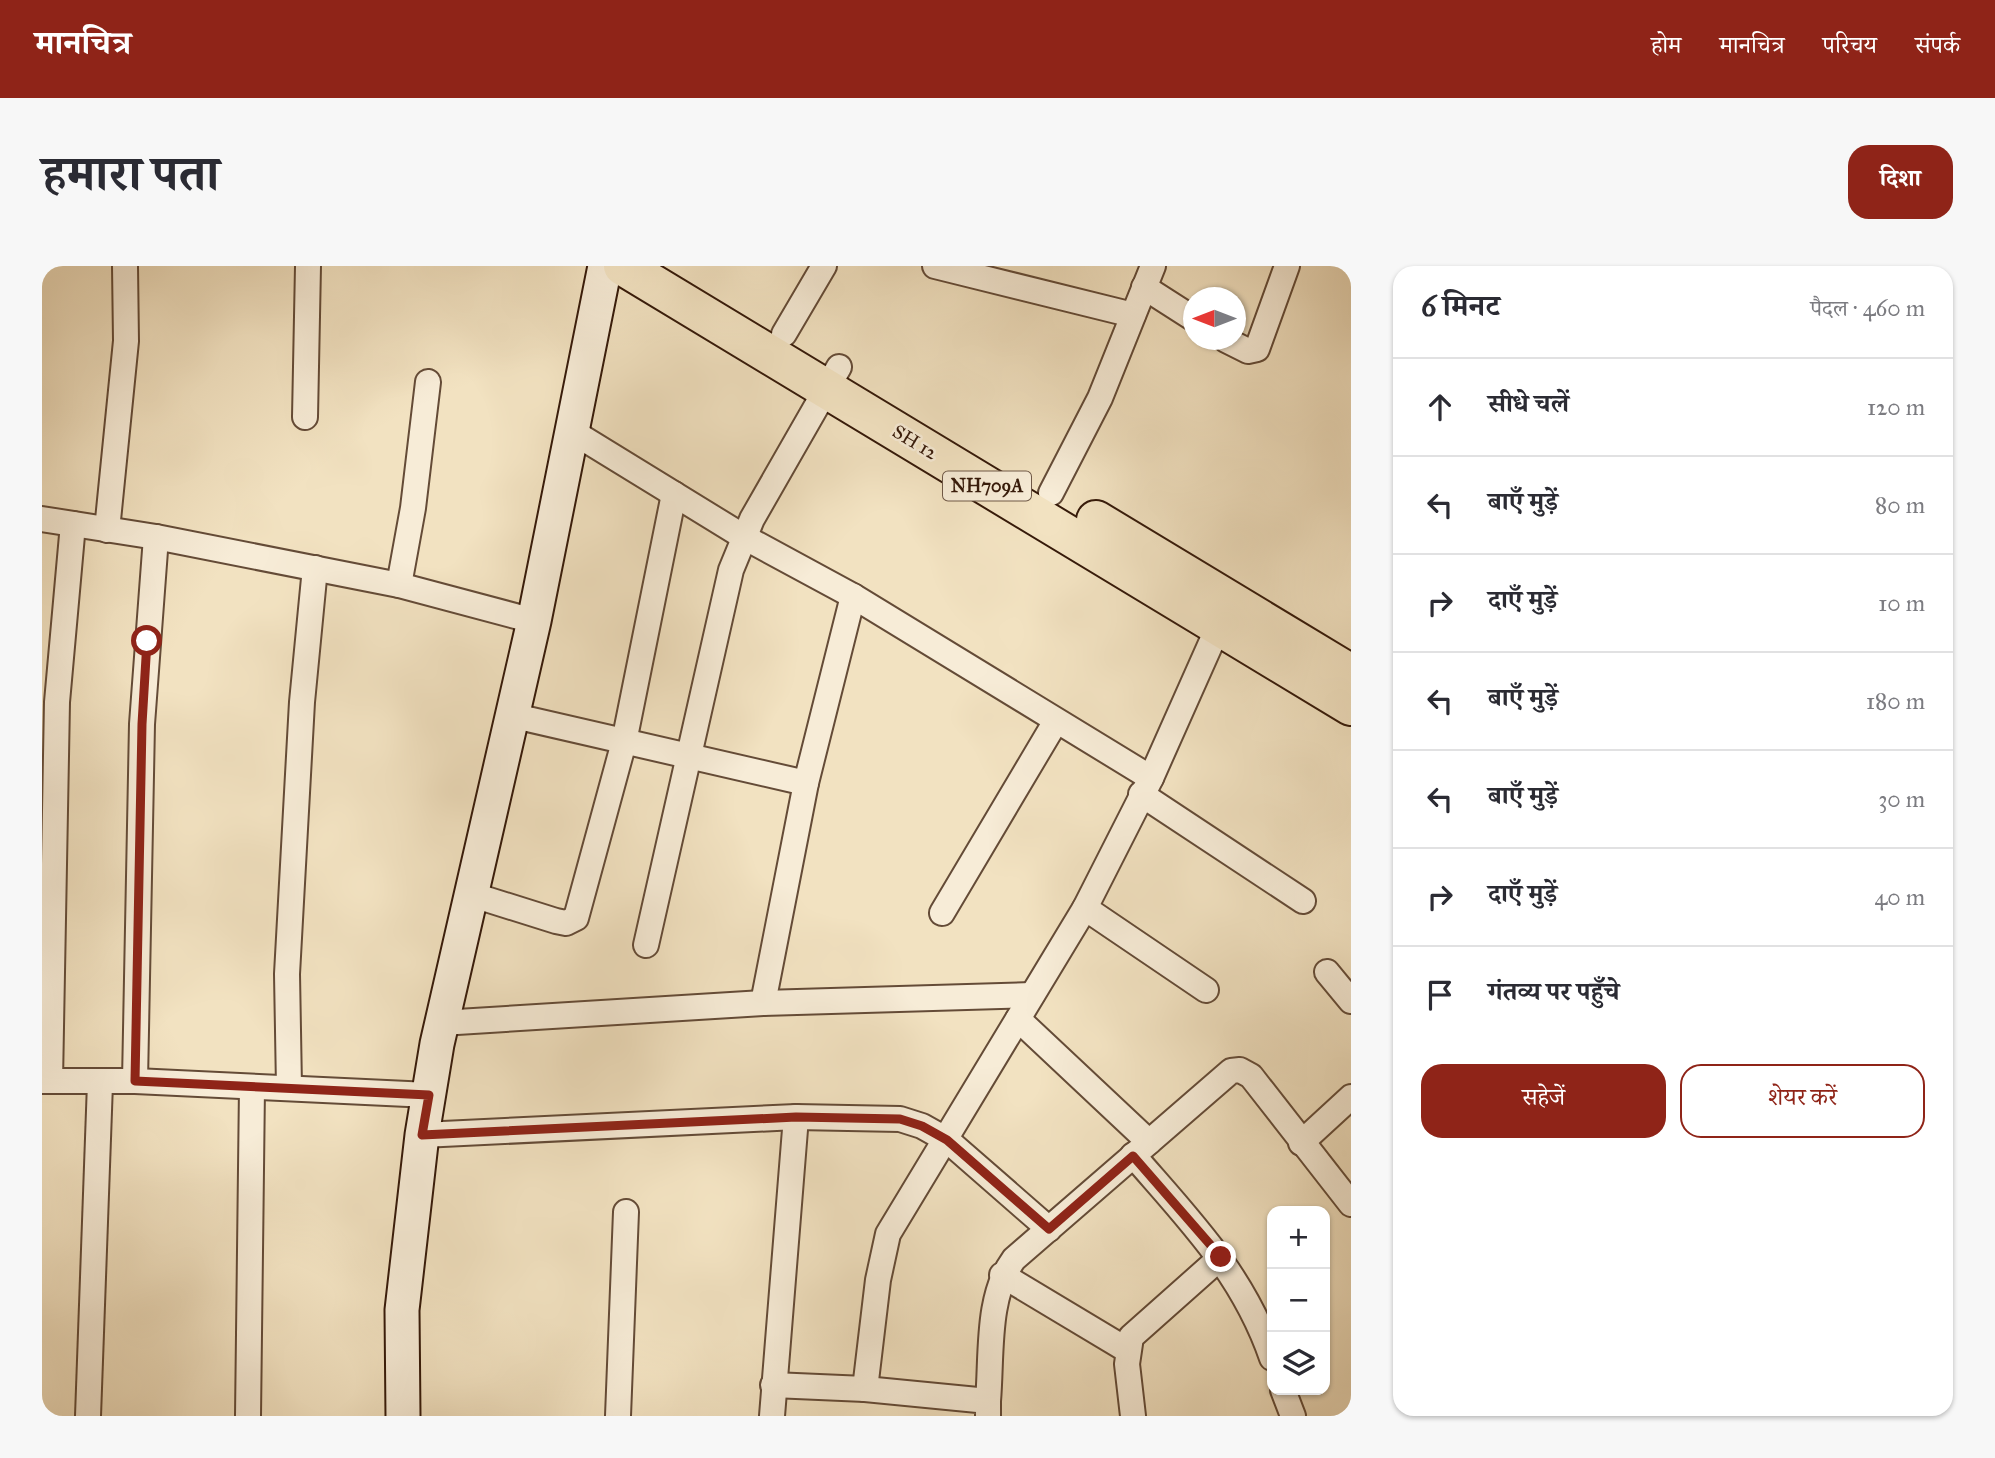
<!DOCTYPE html>
<html lang="hi">
<meta charset="utf-8">
<style>
:root{--surface:#fff;--page:#f7f7f7;--text:#2b2b33;--muted:#7c7c81;--line:#e1e1e2;--accent:#8f2418}
body{margin:0;font-family:"IM FELL Great Primer","Noto Serif Devanagari",serif;background:var(--page);color:var(--text)}
.controls{position:absolute;right:21px;bottom:21px;display:grid;overflow:hidden;border-radius:14px;box-shadow:0 2px 5px #0004}
.controls button{width:63px;height:63px;display:grid;place-items:center;padding:0;border:0;border-bottom:2px solid var(--line);background:var(--surface);color:var(--text);font:35px sans-serif}
.compass{position:absolute;left:1141px;top:21px;width:63px;height:63px;border-radius:50%;background:var(--surface);box-shadow:0 2px 5px #0004;rotate:270deg}
.stop{position:absolute;width:21px;height:21px;margin:-16px;border:5px solid #8f2418;border-radius:50%;background:#fff}
.stop.end{background:#8f2418;border-color:#fff;box-shadow:0 2px 7px #0008}
.list{margin:0;padding:0;list-style:none}
h2{display:flex;justify-content:space-between;align-items:center;height:91px;margin:0;padding:0 28px;font-size:30px}
h2 small{font-size:23px;font-weight:400;color:var(--muted)}
.list li{display:grid;grid-template-columns:46px 1fr auto;gap:21px;align-items:center;box-sizing:border-box;height:98px;padding:0 28px;border-top:2px solid var(--line)}
.list b{display:block;font-size:26px;white-space:nowrap}
.list em{font-size:23px;font-style:normal;color:var(--muted)}
.actions{display:flex;gap:14px;padding:21px 28px}
.actions a{flex:1;padding:16px 0;border:2px solid var(--accent);border-radius:21px;text-align:center;font-size:24px;color:var(--accent)}
.actions .main{background:var(--accent);color:#fff}
.icon{flex:none;width:38px;height:38px;fill:none;stroke:currentColor;stroke-width:2;stroke-linecap:round;stroke-linejoin:round}
.map{position:relative;flex:none;width:1309px;height:1150px;overflow:hidden;border-radius:21px}
header{display:flex;align-items:center;gap:42px;box-sizing:border-box;height:98px;padding:0 35px;background:var(--accent);color:#fff}
header strong{font-size:33px}
nav{display:flex;gap:38px;margin-inline-start:auto;font-size:24px}
.intro{display:flex;align-items:center;justify-content:space-between;box-sizing:border-box;height:168px;padding:0 42px}
h1{margin:0;font-size:49px}
.button{padding:18px 32px;border-radius:21px;background:var(--accent);color:#fff;font-size:24px;font-weight:700}
main{display:flex;gap:42px;padding:0 42px}
aside{flex:1;background:var(--surface);border-radius:21px;box-shadow:0 2px 5px #0004}
.map>svg:first-child{display:block}
.lines{fill:none;stroke-linecap:round;stroke-linejoin:round}
.street-casing{stroke:#644b37;stroke-width:28}
.secondary-casing{stroke:#351909;stroke-width:37}
.highway-casing{stroke:#351909;stroke-width:42}
.street{stroke:#f7ecd7;stroke-width:24}
.secondary{stroke:#f7ecd7;stroke-width:33}
.highway{stroke:#f2e2c1;stroke-width:38}
.route{stroke:#8f2418;stroke-width:9}
.labels{text-anchor:middle;dominant-baseline:central;stroke-width:5;stroke-linejoin:round;paint-order:stroke}
.shield{fill:#f7ecd7;stroke:#6f5847;stroke-width:2}
.shield-label{font-size:18px;font-weight:bold;fill:#351909}
.street-label{font-size:19px;fill:#351909;stroke:#f7ecd7}
</style>
<header>
<strong>मानचित्र</strong>
<nav><a>होम</a><a>मानचित्र</a><a>परिचय</a><a>संपर्क</a></nav>
</header>
<div class="intro"><h1>हमारा पता</h1><a class="button">दिशा</a></div>
<main>
<div class="map">
<svg width="1309" height="1150" viewBox="0 0 1309 1150">
<rect width="100%" height="100%" fill="#f2e2c1"/>
<filter id="stains"><feTurbulence type="fractalNoise" baseFrequency=".00286" numOctaves="4"/><feColorMatrix values="0 0 0 0 .2 0 0 0 0 .09 0 0 0 0 .02 0 0 0 .5 -.17"/></filter>
<radialGradient id="worn" r=".72"><stop offset=".6" stop-color="#630" stop-opacity="0"/><stop offset="1" stop-color="#630" stop-opacity=".3"/></radialGradient>
<g class="lines">
<g class="street-casing">
<g id="street">
<polyline points="893,0 1091,49"/>
<polyline points="1102,21 1152,53"/>
<polyline points="742,68 782,0"/>
<polyline points="1184,74 1206,85 1215,83 1245,0"/>
<polyline points="263,151 266,0"/>
<polyline points="531,166 702,271 811,330 1109,512"/>
<polyline points="1009,227 1058,132 1111,0"/>
<polyline points="0,253 114,271 357,319 492,355"/>
<polyline points="65,264 84,75 83,0"/>
<polyline points="357,319 371,242 386,116"/>
<polyline points="468,449 764,517"/>
<polyline points="1099,528 1261,635"/>
<polyline points="428,628 514,655 524,657 534,652 582,476 632,228"/>
<polyline points="1043,642 1164,724"/>
<polyline points="900,647 1014,455"/>
<polyline points="604,679 689,304 710,253 797,101"/>
<polyline points="1285,706 1309,735"/>
<polyline points="721,737 764,517 811,330"/>
<polyline points="976,753 1107,876"/>
<polyline points="399,757 721,737 990,729"/>
<polyline points="0,815 93,815 387,829"/>
<polyline points="8,815 15,436 31,258"/>
<polyline points="93,815 100,458 114,271"/>
<polyline points="247,821 245,708 260,436 273,302"/>
<polyline points="380,869 754,851 858,853 880,860 905,874 1007,963"/>
<polyline points="1259,877 1309,831"/>
<path d="M1091 889C1148 955 1201 1008 1230 1092"/>
<polyline points="960,1009 1085,1084"/>
<polyline points="731,1119 823,1123 946,1135 946,1149"/>
<polyline points="823,1123 836,1014 846,968 1043,642 1109,512 1182,348"/>
<polyline points="1241,1124 1251,1150"/>
<path d="M946 1135C950 1089 944 1031 972 993L1189 805 1198 804 1209 810 1309 938"/>
<polyline points="46,1150 58,817"/>
<polyline points="206,1150 210,821"/>
<polyline points="576,1150 584,946"/>
<polyline points="730,1150 754,851"/>
<polyline points="1091,1150 1085,1098 1089,1071 1179,991"/>
</g>
</g>
<g class="secondary-casing">
<polyline id="secondary" points="361,1150 360,1044 380,869 395,778 492,355 563,0"/>
</g>
<g class="highway-casing">
<g id="highway">
<polyline points="581,0 1309,440"/>
<polyline points="1054,254 1309,408"/>
</g>
</g>
<use href="#street" class="street"/>
<use href="#secondary" class="secondary"/>
<use href="#highway" class="highway"/>
</g>
<g class="lines">
<polyline class="route" points="105,375 100,458 93,815 387,829 380,869 754,851 858,853 880,860 905,874 1007,963 1091,890 1179,991"/>
</g>
<g class="labels">
<rect class="shield" x="901" y="205.5" width="88" height="29" rx="5"/>
<g class="shield-label">
<text x="945" y="220">NH709A</text>
</g>
<g class="street-label">
<text transform="translate(873 176) rotate(31)">SH 12</text>
</g>
</g>
<rect width="100%" height="100%" filter="url(#stains)"/>
<rect width="100%" height="100%" fill="url(#worn)"/>
</svg>
<div class="controls">
<button>+</button>
<button>−</button>
<button><svg class="icon" aria-label="layers" viewBox="0 0 24 24"><path d="M12 4l9 5-9 5-9-5zM3 14l9 5 9-5"/></svg></button>
</div>
<svg class="compass" viewBox="-18 -18 36 36"><path d="M0-13l5 13h-10z" fill="#e53935"/><path d="M0 13l5-13h-10z" fill="#7c7c81"/></svg>
<div class="stop" style="left:105px;top:375px"></div>
<div class="stop end" style="left:1179px;top:991px"></div>
</div>
<aside>
<h2>6 मिनट<small>पैदल · 460 m</small></h2>
<ul class="list">
<li><svg class="icon" aria-label="ahead" viewBox="0 0 24 24"><path d="M12 20V5M6 11l6-6 6 6"/></svg><div><b>सीधे चलें</b></div><em>120 m</em></li>
<li><svg class="icon" aria-label="left" viewBox="0 0 24 24"><path d="M17 20v-9H6M10 6l-5 5 5 5"/></svg><div><b>बाएँ मुड़ें</b></div><em>80 m</em></li>
<li><svg class="icon" aria-label="right" viewBox="0 0 24 24"><path d="M7 20v-9h11M14 6l5 5-5 5"/></svg><div><b>दाएँ मुड़ें</b></div><em>10 m</em></li>
<li><svg class="icon" aria-label="left" viewBox="0 0 24 24"><path d="M17 20v-9H6M10 6l-5 5 5 5"/></svg><div><b>बाएँ मुड़ें</b></div><em>180 m</em></li>
<li><svg class="icon" aria-label="left" viewBox="0 0 24 24"><path d="M17 20v-9H6M10 6l-5 5 5 5"/></svg><div><b>बाएँ मुड़ें</b></div><em>30 m</em></li>
<li><svg class="icon" aria-label="right" viewBox="0 0 24 24"><path d="M7 20v-9h11M14 6l5 5-5 5"/></svg><div><b>दाएँ मुड़ें</b></div><em>40 m</em></li>
<li><svg class="icon" aria-label="arrive" viewBox="0 0 24 24"><path d="M6 21V4h12l-3 4 3 4H6"/></svg><div><b>गंतव्य पर पहुँचे</b></div></li>
</ul>
<div class="actions"><a class="main">सहेजें</a><a>शेयर करें</a></div>
</aside>
</main>
